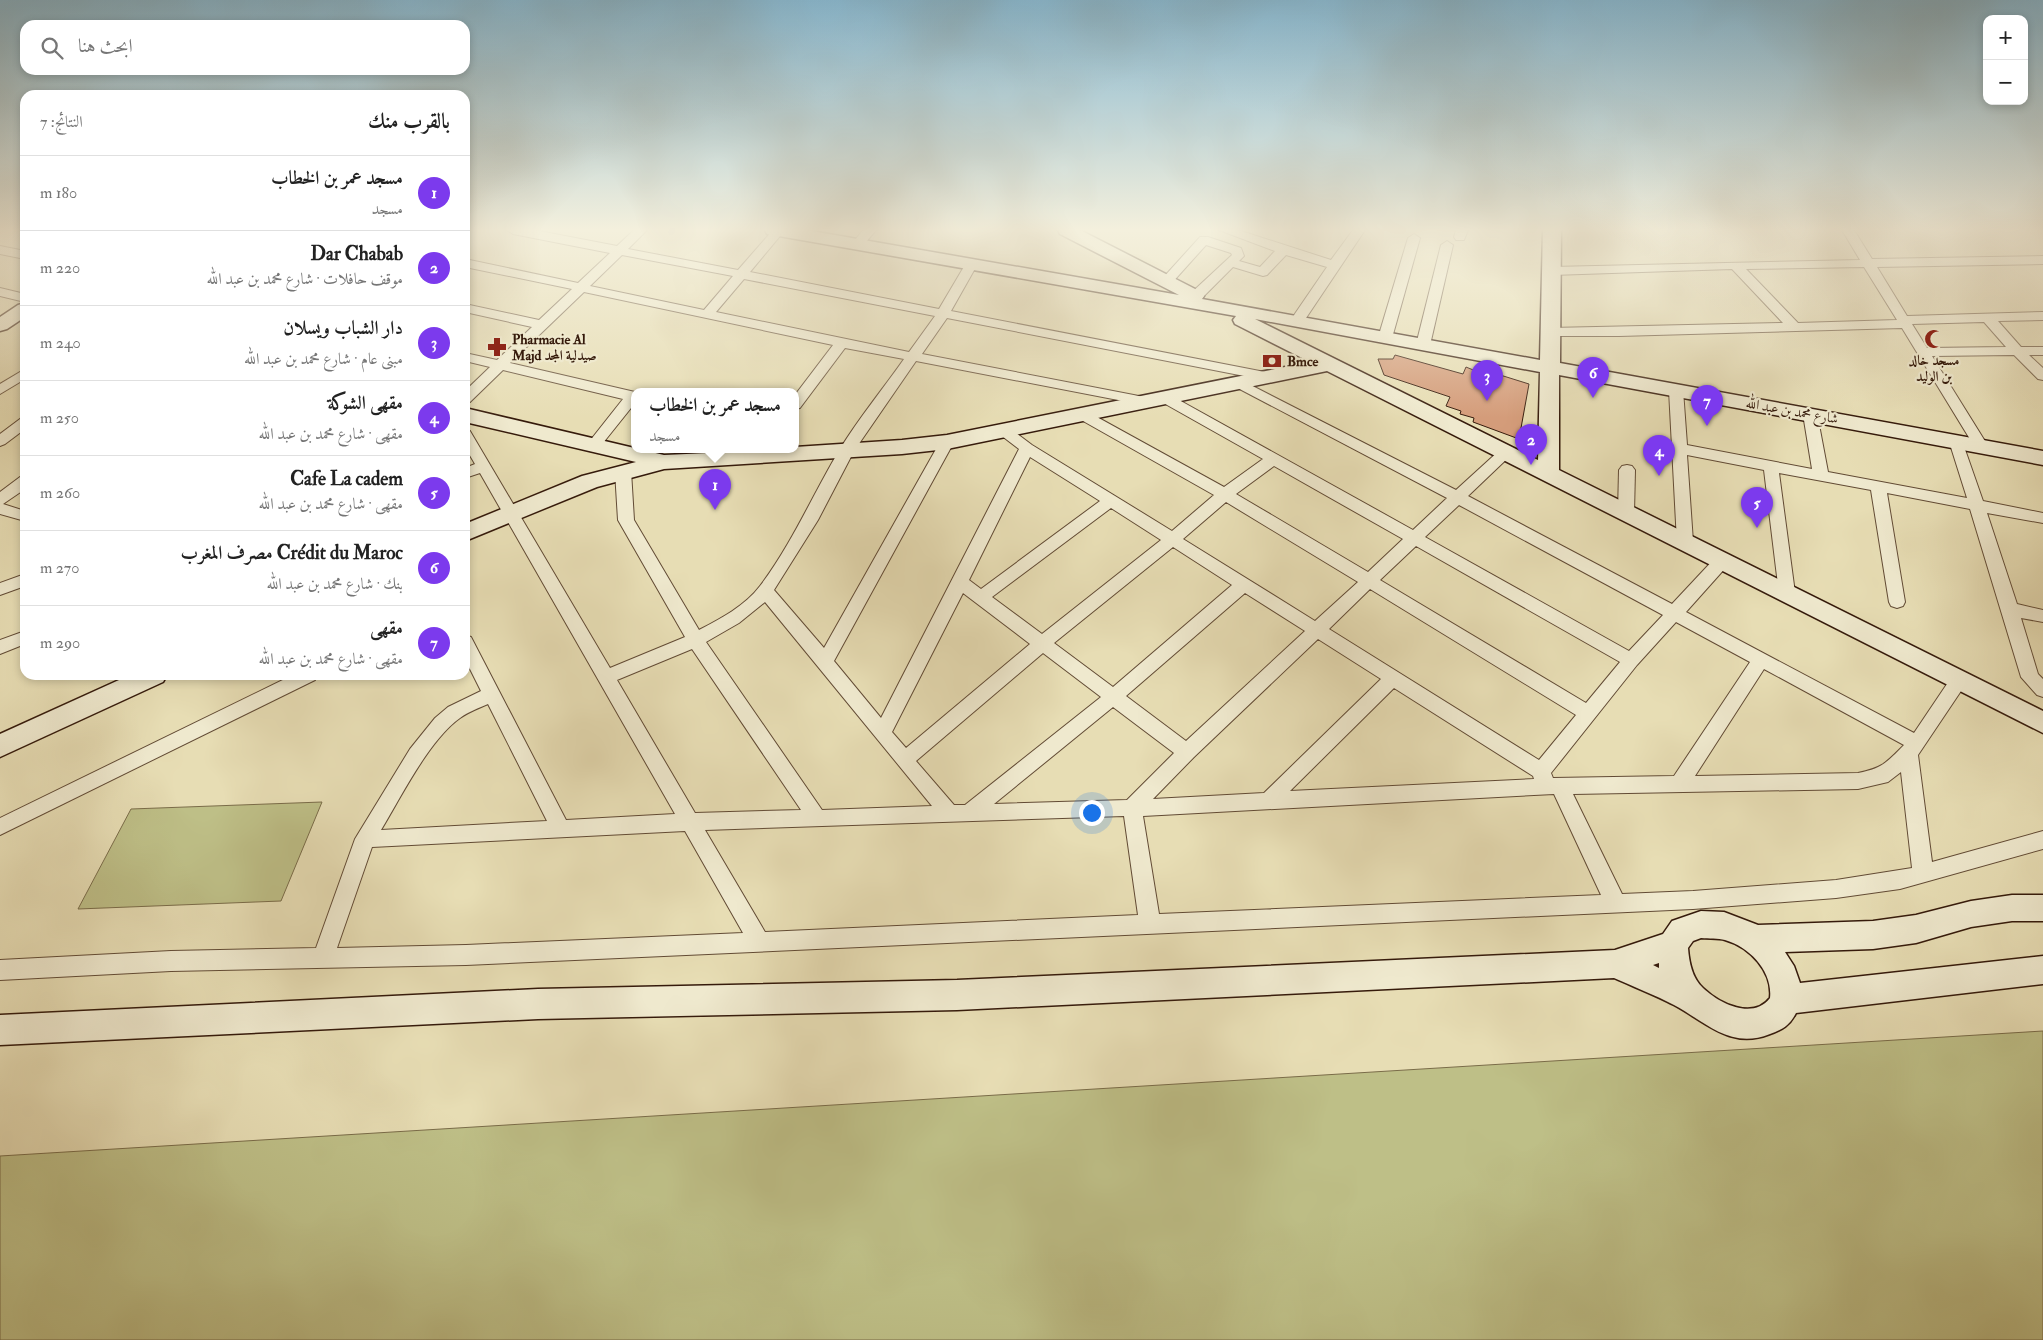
<!DOCTYPE html>
<html lang="ar">
<meta charset="utf-8">
<style>
:root{--surface:#fff;--page:#f2f2f2;--text:#222;--muted:#767676;--line:#e0e0e0;--accent:#7c3aed}
body{margin:0;font-family:"IM FELL Double Pica",Amiri,serif;background:var(--page);color:var(--text);direction:rtl}
.controls{position:absolute;right:15px;top:15px;display:grid;overflow:hidden;border-radius:10px;box-shadow:0 2px 8px #0003}
.controls button{width:45px;height:45px;display:grid;place-items:center;padding:0;border:0;border-bottom:1px solid var(--line);background:var(--surface);color:var(--text);font:25px sans-serif}
.you{position:absolute;left:1091px;top:812px;width:18px;height:18px;margin:-12px;border:4px solid #fff;border-radius:50%;background:#1a73e8;box-shadow:0 0 0 8px #1a73e833}
.badge{display:grid;place-items:center;width:32px;height:32px;border-radius:50%;background:var(--accent);color:#fff;font-size:16px;font-weight:700}
.pin{position:absolute;translate:-50% -41px;filter:drop-shadow(0 1px 2px #0008)}
.pin::after{content:'';position:absolute;top:26px;width:18px;height:15px;background:inherit;clip-path:polygon(0 0,100% 0,50% 100%)}
.popup{position:absolute;left:631px;top:388px;width:168px;height:65px;box-sizing:border-box;display:grid;place-content:center;border-radius:10px;background:var(--surface);filter:drop-shadow(0 1px 4px #0005);font-size:16px;white-space:nowrap;color:var(--muted)}
.popup b{font-size:19px;color:var(--text)}
.popup::after{content:'';position:absolute;left:50%;top:100%;margin-left:-10px;border:10px solid transparent;border-top-color:var(--surface)}
.list{margin:0;padding:0;list-style:none}
h2{display:flex;justify-content:space-between;align-items:center;height:65px;margin:0;padding:0 20px;font-size:21px}
h2 small{font-size:16px;font-weight:400;color:var(--muted)}
.list li{display:grid;grid-template-columns:32px 1fr auto;gap:15px;align-items:center;box-sizing:border-box;height:75px;padding:0 20px;border-top:1px solid var(--line)}
.list b{display:block;font-size:19px;white-space:nowrap}
.list p{margin:0;font-size:16px;white-space:nowrap;color:var(--muted)}
.list em{font-size:16px;font-style:normal;color:var(--muted)}
.icon{flex:none;width:28px;height:28px;fill:none;stroke:currentColor;stroke-width:2;stroke-linecap:round;stroke-linejoin:round}
.map{position:relative;flex:none;width:2043px;height:1340px;overflow:hidden;direction:ltr}
.search{position:absolute;background:var(--surface);box-shadow:0 2px 8px #0003;left:20px;top:20px;width:450px;height:55px;display:flex;align-items:center;gap:12px;box-sizing:border-box;padding:0 18px;border-radius:15px;color:var(--muted);font-size:19px}
.panel{position:absolute;background:var(--surface);box-shadow:0 2px 8px #0003;left:20px;top:90px;width:450px;height:590px;border-radius:15px;direction:rtl}
.map>svg:first-child{display:block}
.green{fill:#bebf87;stroke:#7a6c49}
.building{fill:#d49c7a;stroke:#351a0b}
.lines{fill:none;stroke-linecap:round;stroke-linejoin:round}
.street-casing{stroke:#624b35;stroke-width:2}
.secondary-casing{stroke:#351a0b;stroke-width:3}
.street{fill:#efe9ce;fill-rule:evenodd}
.secondary{fill:#efe9ce;fill-rule:evenodd}
.labels{text-anchor:middle;dominant-baseline:central;stroke-width:4.5;stroke-linejoin:round;paint-order:stroke}
.far-poi-label{font-size:14px;font-weight:bold;fill:#351a0b;stroke:#efe9ce;text-anchor:start}
.far-street-label{font-size:14px;fill:#351a0b;stroke:#efe9ce}
</style>
<div class="map">
<svg width="2043" height="1340" viewBox="0 0 2043 1340">
<rect width="100%" height="100%" fill="#e7ddb4"/>
<filter id="stains"><feTurbulence type="fractalNoise" baseFrequency=".004" numOctaves="4"/><feColorMatrix values="0 0 0 0 .2 0 0 0 0 .09 0 0 0 0 .02 0 0 0 .5 -.17"/></filter>
<radialGradient id="worn" r=".72"><stop offset=".6" stop-color="#630" stop-opacity="0"/><stop offset="1" stop-color="#630" stop-opacity=".3"/></radialGradient>
<g class="green">
<polygon points="322,802 281,901 78,909 131,809"/>
<polygon points="2043,1031 2043,1340 0,1340 0,1156"/>
</g>
<polygon class="building" points="1395,355 1463,374 1466,367 1483,374 1484,372 1497,376 1497,374 1529,384 1519,439 1473,422 1474,418 1460,414 1461,411 1446,406 1450,397 1384,375 1378,359 1393,359"/>
<g class="lines">
<g class="street-casing">
<g id="street">
<path d="M507 230H534L617 246 634 230H647L628 249 738 270 773 230H785L750 272 939 309 965 265 971 261 977 265 951 311 1270 373 1272 376 1270 379 1265 380 947 318 922 354 1144 397 1149 398 1151 401 1149 404 1144 405 916 361 854 451 818 520 774 590 824 648 940 442 942 439H952L954 442 834 661 881 718 1019 449 998 433 996 430 998 427H1008L1032 445 1172 531 1214 495 1076 417 1074 414 1076 411H1086L1224 487 1263 459 1160 401 1158 398 1160 395H1170L1413 530 1447 498 1232 385 1230 382 1232 379 1237 378 1456 490 1501 449H1511L1513 452 1511 455 1468 496 1672 604 1716 557 1722 555 1728 557 1730 561 1728 565 1686 612 1914 733 1953 675 1959 673 1965 675 1968 680 1965 685 1918 755 1932 862 2043 831V849L1900 889 1836 898 1693 909 466 965 171 971 0 980V960L171 951 316 948 355 839 410 749 435 718 448 707 481 691 465 659V635L471 637 566 820 675 814 480 473 465 478V468L475 464 465 447V429L470 431 610 668 685 637 618 520 615 471 618 467H628L631 471 634 520 699 630C720 619 745 606 760 586 792 544 813 494 840 449 859 418 883 389 904 359L845 348 800 408 795 409V395L833 345 584 292 510 363 635 392V403L599 448H589L587 445 589 442 623 399 503 370 470 402 465 403V391L490 367 465 361V353L497 360 532 327 465 312V304L539 320 572 289 465 267V259L578 283 610 253 513 234ZM622 255 733 276 704 310 590 286ZM744 279 935 316 909 352 716 312ZM1030 457 1100 501 981 589 969 580ZM1274 466 1403 539 1368 572 1236 494ZM1226 502 1358 582 1315 621 1183 539ZM1459 505 1663 615 1629 651 1425 537ZM1111 508 1161 540 1042 634 992 597ZM1416 546 1620 662 1586 703 1380 580ZM1173 547 1232 585 1113 687 1054 643ZM1370 589 1576 715 1539 760 1329 629ZM963 593 1030 644 906 748 892 732ZM1245 593 1305 631 1186 741 1126 696ZM765 602 932 806 822 810 706 642 739 623ZM1676 622 1750 662 1674 776 1553 778 1551 773 1637 665ZM1318 639 1381 679 1264 793 1153 799 1194 757ZM692 649 801 810 695 813 617 680ZM1043 653 1101 697 965 805H954L916 761ZM1764 669 1904 745C1886 763 1883 768 1858 773L1695 776ZM1394 688 1533 776 1534 779 1290 791ZM488 704 547 821 381 830C401 797 429 740 460 718 468 712 479 708 488 704ZM1113 707 1174 753 1127 800 994 804ZM1901 772 1912 868 1836 880 1693 891 1622 894 1573 794 1858 789 1888 782ZM1554 794 1601 895 1159 914 1143 816ZM1124 816 1138 915 765 932 705 830ZM685 831 743 933 466 945 337 948 372 847Z"/>
<polygon points="863,230 876,230 861,248 853,248 851,245"/>
<polygon points="1219,230 1238,230 1331,260 1353,230 1365,230 1302,324 1297,325 1290,321 1327,267 1286,255 1267,275 1263,276 1233,267 1200,300 1190,300 1189,297 1190,294 1232,255 1231,253 1206,245 1170,285 1162,285 1160,282 1162,279 1200,237 1208,237 1241,248 1244,256 1239,261 1260,267 1275,251"/>
<polygon points="1456,230 1468,230 1464,240 1456,240 1454,237"/>
<path d="M1842 230H1854L1872 259 2043 256V264L1877 267 1907 316 2043 312V320L1998 321 2021 347H2043V355H2029L2043 368V380L2038 379 2014 355 1932 356 1988 446 1986 449H1976L1902 328 1619 336H1550L1543 332 1550 328 1783 323 1732 269 1552 275 1546 271 1552 267 1860 260ZM1864 267 1897 320 1798 323 1746 269ZM1984 322 2006 347 1927 348 1912 324Z"/>
<polygon points="1414,234 1420,238 1392,338 1385,342 1380,341 1378,338 1408,238"/>
<polygon points="1447,241 1453,245 1430,345 1423,349 1416,345 1441,245"/>
<polygon points="0,246 25,251 25,259 0,254"/>
<polygon points="0,288 25,294 25,302 0,296"/>
<polygon points="25,369 25,379 0,394 0,384"/>
<polygon points="1676,386 1681,387 1683,390 1687,445 1812,469 1803,414 1805,411 1815,411 1817,414 1828,472 1967,498 1949,441 1951,438 1961,438 1983,501 2043,513 2043,523 1987,513 2017,604 2043,610 2043,622 2021,618 2038,674 2043,679 2043,697 2037,695 2021,677 1970,509 1887,493 1905,602 1903,606 1897,608 1891,606 1889,602 1871,490 1779,473 1795,593 1793,597 1787,599 1781,597 1779,593 1764,470 1687,455 1693,542 1691,546 1685,548 1679,546 1677,542 1669,390 1671,387"/>
<polygon points="25,417 25,429 5,444 0,446 0,434 20,419"/>
<polygon points="1627,465 1632,466 1635,470 1634,513 1631,517 1626,518 1621,517 1618,513 1619,470 1622,466"/>
<polygon points="25,476 25,489 3,504 25,511 25,521 0,514 0,492 20,477"/>
<polygon points="25,574 25,586 0,595 0,583"/>
<polygon points="25,631 25,644 0,654 0,640"/>
<polygon points="293,675 318,675 315,680 0,835 0,818"/>
</g>
</g>
<g class="secondary-casing">
<g id="secondary">
<path d="M765 230H806L1179 295 1060 234 1058 230H1080L1201 292 1204 296 1202 299 1540 360 1543 230H1561L1560 363 2043 451V465L1559 375V470L2043 711V733L1327 371 947 449 902 454 664 469 597 487 465 541V524L582 476 636 462 465 422V408L664 455 795 449V447L902 440 947 435 1310 362 1235 324 1233 320 1236 316 773 235 767 234ZM1255 319 1540 372 1538 460Z"/>
<polygon points="25,303 25,317 7,329 0,331 0,317 18,305"/>
<polygon points="130,675 167,675 163,682 0,757 0,734"/>
<path d="M2012 895H2043V921H2012L1971 927 1916 943 1873 949 1785 952 1794 966 1800 983 2043 956V984L1796 1013C1790 1025 1782 1030 1770 1034 1730 1050 1706 1022 1674 1005 1655 995 1634 987 1614 978L957 1010 538 1019 0 1045V1015L538 989 957 980 1615 950 1663 934 1672 921 1701 911 1724 912 1758 925 1873 921 1916 915 1971 901ZM1701 938C1709 939 1718 938 1725 940 1750 947 1773 972 1770 998 1753 1020 1720 1004 1703 988 1692 978 1689 962 1688 948L1693 941ZM1659 963V968L1653 965Z"/>
</g>
</g>
<use href="#street" class="street"/>
<use href="#secondary" class="secondary"/>
</g>
<linearGradient id="sky" x2="0" y2="1"><stop stop-color="#87b7cf"/><stop offset="0.55" stop-color="#f4f0dd"/><stop offset="1" stop-color="#f4f0dd" stop-opacity="0"/></linearGradient>
<rect width="2043" height="418" fill="url(#sky)"/>
<defs>
<g id="mosque-bare" transform="scale(1.5)"><path d="M3.5-4.9A6 6 0 1 0 3.5 4.9A5 5 0 1 1 3.5-4.9Z" fill="#8f2418" stroke="#efe9ce" stroke-width="2.5" paint-order="stroke"/></g>
<g id="pharmacy-bare" transform="scale(1.5)"><path d="M-2-6h4v4h4v4h-4v4h-4v-4h-4v-4h4Z" fill="#8f2418" stroke="#efe9ce" stroke-width="2.5" paint-order="stroke"/></g>
<g id="bank-bare" transform="scale(1.5)"><path d="M-6-4H6V4H-6ZM0-2.3a2.3 2.3 0 1 0 0 4.6a2.3 2.3 0 1 0 0-4.6Z" fill="#8f2418" stroke="#efe9ce" stroke-width="2.5" paint-order="stroke"/></g>
</defs>
<g fill-rule="evenodd">
<use href="#mosque-bare" x="1934" y="339"/>
<use href="#pharmacy-bare" x="497" y="347"/>
<use href="#bank-bare" x="1272" y="361"/>
</g>
<g class="labels">
<g class="far-poi-label">
<text x="512" y="339">Pharmacie Al<tspan x="512" dy="16">Majd صيدلية المجد</tspan></text>
<text x="1934" y="360" text-anchor="middle">مسجد خالد<tspan x="1934" dy="16">بن الوليد</tspan></text>
<text x="1287" y="361">Bmce</text>
</g>
<g class="far-street-label">
<text transform="translate(1792 411) rotate(10)">شارع محمد بن عبد الله</text>
</g>
</g>
<rect width="100%" height="100%" filter="url(#stains)"/>
<rect width="100%" height="100%" fill="url(#worn)"/>
</svg>
<div class="controls">
<button>+</button>
<button>−</button>
</div>
<div class="you"></div>
<div class="pin badge" style="left:715px;top:510px">1</div>
<div class="popup"><b>مسجد عمر بن الخطاب</b>مسجد</div>
<div class="pin badge" style="left:1531px;top:465px">2</div>
<div class="pin badge" style="left:1487px;top:401px">3</div>
<div class="pin badge" style="left:1659px;top:476px">4</div>
<div class="pin badge" style="left:1757px;top:528px">5</div>
<div class="pin badge" style="left:1593px;top:398px">6</div>
<div class="pin badge" style="left:1707px;top:426px">7</div>
<div class="search"><svg class="icon" aria-label="search" viewBox="0 0 24 24"><circle cx="10" cy="10" r="6"/><path d="M15 15l6 6"/></svg>ابحث هنا</div>
<section class="panel">
<h2>بالقرب منك<small>النتائج: 7</small></h2>
<ul class="list">
<li><span class="badge">1</span><div><b>مسجد عمر بن الخطاب</b><p>مسجد</p></div><em>180 m</em></li>
<li><span class="badge">2</span><div><b>Dar Chabab</b><p>موقف حافلات · شارع محمد بن عبد الله</p></div><em>220 m</em></li>
<li><span class="badge">3</span><div><b>دار الشباب ويسلان</b><p>مبنى عام · شارع محمد بن عبد الله</p></div><em>240 m</em></li>
<li><span class="badge">4</span><div><b>مقهى الشوكة</b><p>مقهى · شارع محمد بن عبد الله</p></div><em>250 m</em></li>
<li><span class="badge">5</span><div><b>Cafe La cadem</b><p>مقهى · شارع محمد بن عبد الله</p></div><em>260 m</em></li>
<li><span class="badge">6</span><div><b>Crédit du Maroc مصرف المغرب</b><p>بنك · شارع محمد بن عبد الله</p></div><em>270 m</em></li>
<li><span class="badge">7</span><div><b>مقهى</b><p>مقهى · شارع محمد بن عبد الله</p></div><em>290 m</em></li>
</ul>
</section>
</div>
